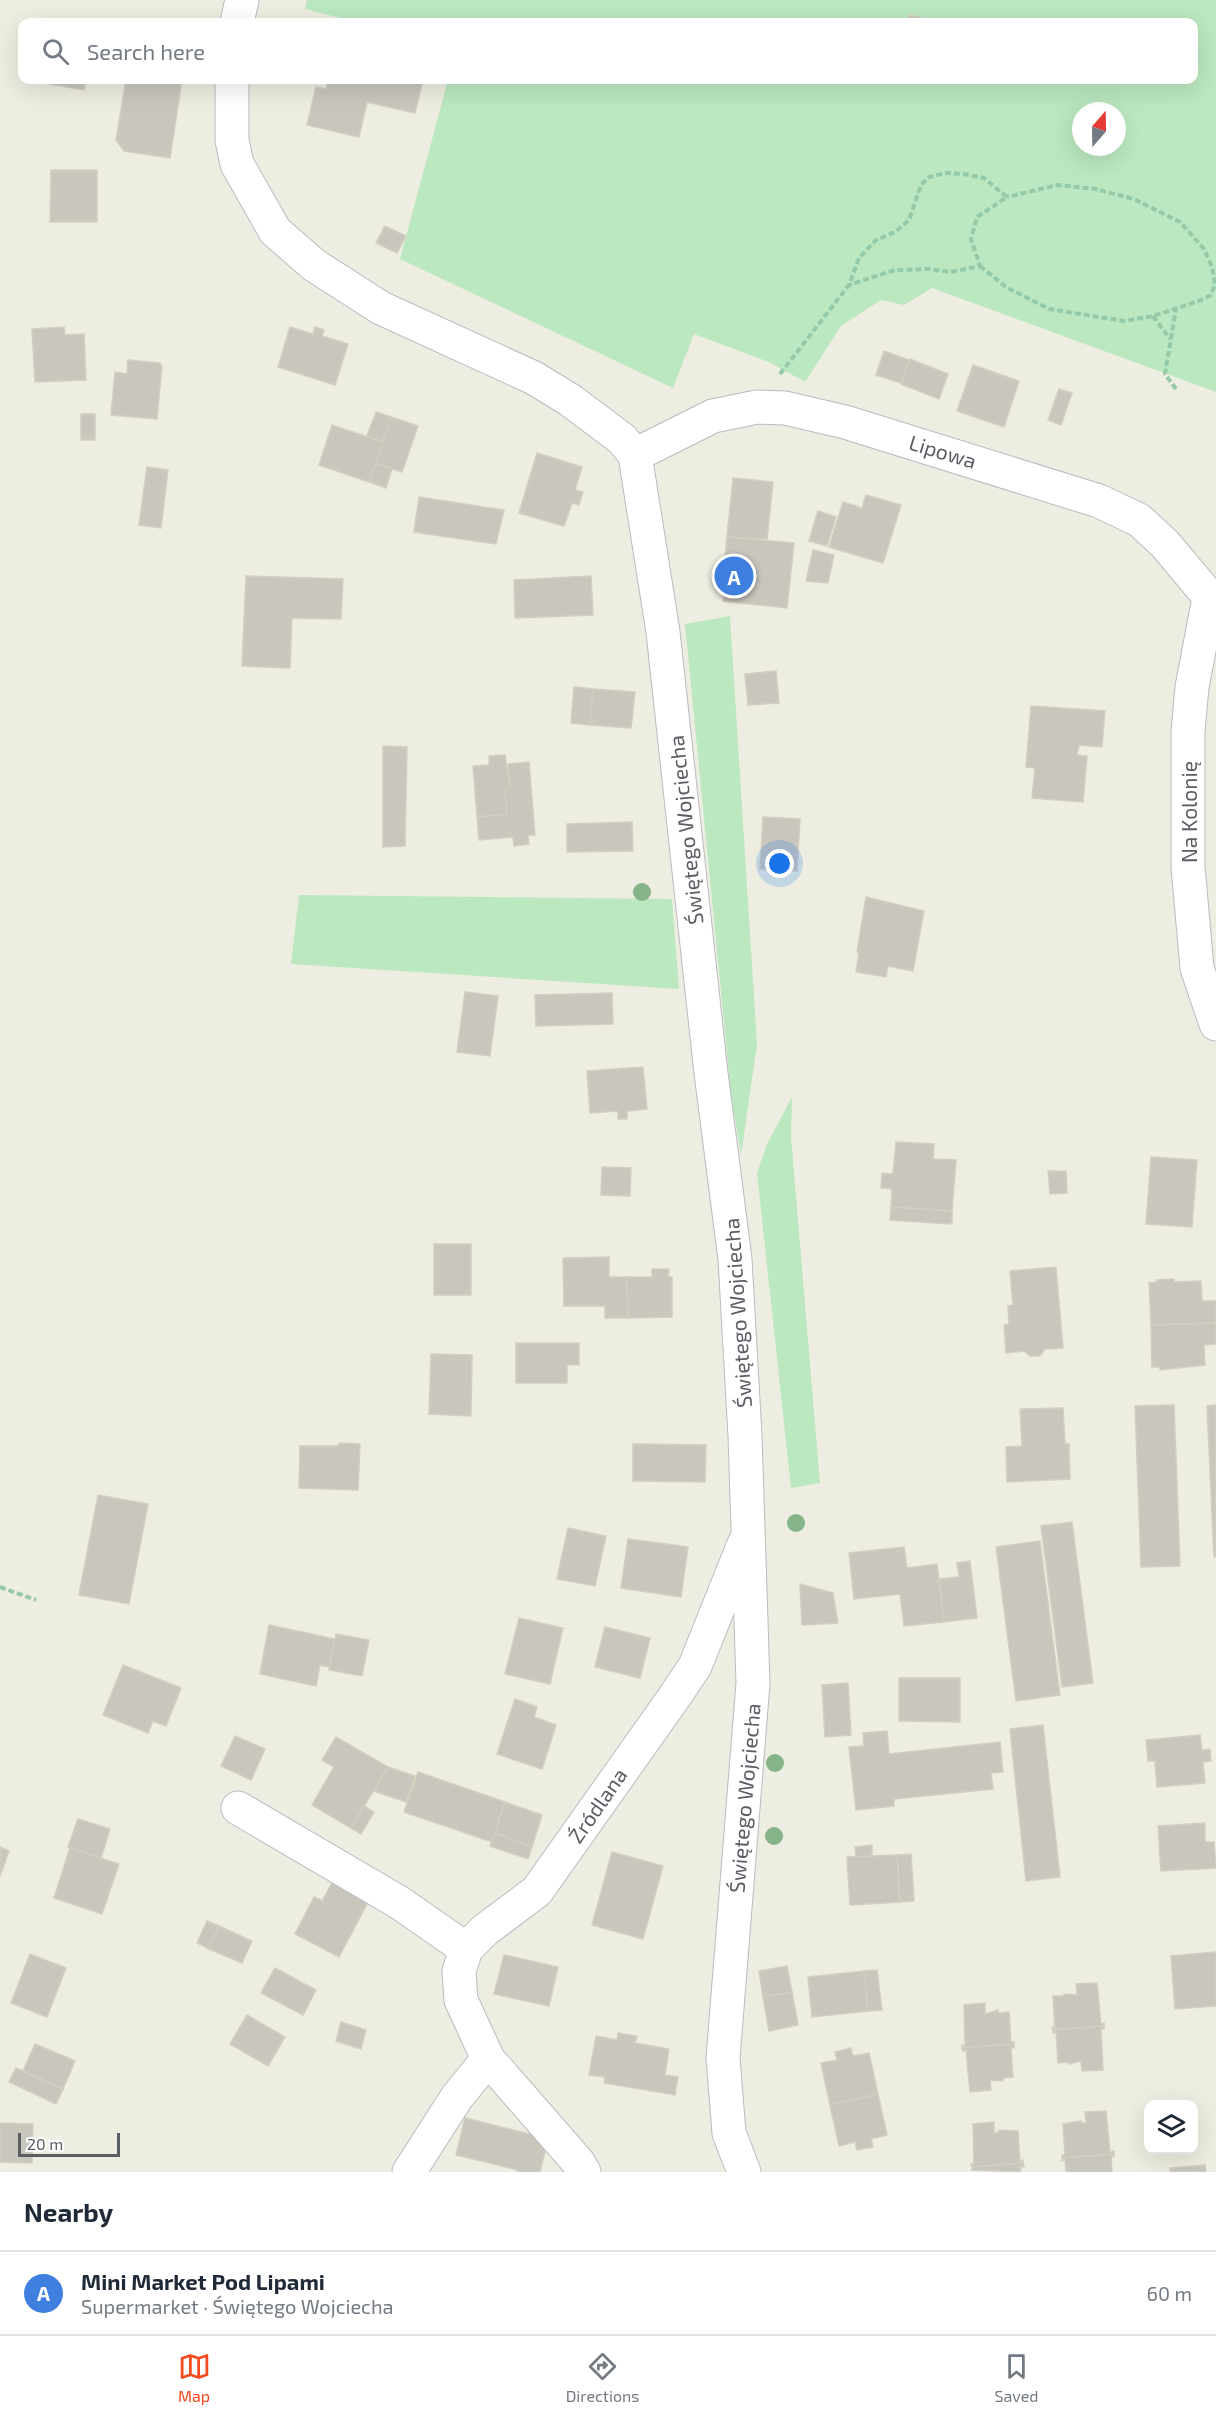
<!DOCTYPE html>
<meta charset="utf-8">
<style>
:root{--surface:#fff;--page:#f6f6f7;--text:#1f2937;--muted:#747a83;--line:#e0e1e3;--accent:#f6491f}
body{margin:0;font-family:"Exo 2",sans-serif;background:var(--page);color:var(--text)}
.controls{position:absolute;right:18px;bottom:18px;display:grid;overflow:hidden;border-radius:12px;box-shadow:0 6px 24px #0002}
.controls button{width:54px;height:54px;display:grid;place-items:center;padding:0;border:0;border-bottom:2px solid var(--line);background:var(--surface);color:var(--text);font:30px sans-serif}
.compass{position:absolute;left:1072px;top:102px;width:54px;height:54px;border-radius:50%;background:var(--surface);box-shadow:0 6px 24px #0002;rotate:20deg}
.scale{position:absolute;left:18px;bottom:15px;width:102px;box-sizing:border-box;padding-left:6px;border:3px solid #5a5d63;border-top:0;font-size:16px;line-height:21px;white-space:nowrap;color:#5a5d63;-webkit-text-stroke:4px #fff;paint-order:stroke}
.you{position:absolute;left:780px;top:864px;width:21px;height:21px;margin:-15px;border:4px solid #fff;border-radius:50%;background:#1a73e8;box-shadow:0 0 0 9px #1a73e833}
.badge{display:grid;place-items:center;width:39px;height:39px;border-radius:50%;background:var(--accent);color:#fff;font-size:20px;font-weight:700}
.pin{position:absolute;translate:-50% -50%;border:3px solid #fff;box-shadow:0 2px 6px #0006}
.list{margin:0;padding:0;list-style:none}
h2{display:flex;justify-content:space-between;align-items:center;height:78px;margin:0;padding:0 24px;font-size:26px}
h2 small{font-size:20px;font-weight:400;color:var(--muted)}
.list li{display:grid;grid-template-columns:39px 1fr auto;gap:18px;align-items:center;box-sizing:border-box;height:84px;padding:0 24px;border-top:2px solid var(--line)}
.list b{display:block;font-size:22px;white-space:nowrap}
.list p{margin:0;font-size:20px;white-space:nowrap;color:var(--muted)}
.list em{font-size:20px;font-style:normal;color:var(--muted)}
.icon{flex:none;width:33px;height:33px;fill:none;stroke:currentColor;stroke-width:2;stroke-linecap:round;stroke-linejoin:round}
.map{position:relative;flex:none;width:1216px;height:2172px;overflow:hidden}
.search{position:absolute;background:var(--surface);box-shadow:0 6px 24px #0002;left:18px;right:18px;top:18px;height:66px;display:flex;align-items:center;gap:15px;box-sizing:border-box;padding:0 21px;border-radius:12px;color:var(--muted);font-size:22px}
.sheet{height:162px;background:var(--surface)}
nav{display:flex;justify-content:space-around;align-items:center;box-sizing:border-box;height:84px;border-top:2px solid var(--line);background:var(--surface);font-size:16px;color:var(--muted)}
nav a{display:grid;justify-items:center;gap:3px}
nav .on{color:var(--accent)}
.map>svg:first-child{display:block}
.green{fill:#bbe8c0;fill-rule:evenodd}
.building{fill:#c9c6be;stroke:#d3cfbf;stroke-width:1.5}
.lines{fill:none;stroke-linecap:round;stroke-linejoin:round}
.minor-casing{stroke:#b9bbc1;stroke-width:35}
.path{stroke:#94c9aa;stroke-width:4;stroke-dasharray:6 3;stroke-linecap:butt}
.minor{stroke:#fff;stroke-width:33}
.tree{fill:#84b487}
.labels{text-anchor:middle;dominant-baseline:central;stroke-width:4.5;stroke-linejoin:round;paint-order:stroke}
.street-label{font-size:21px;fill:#5a5d63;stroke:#fff}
</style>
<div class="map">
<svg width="1216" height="2172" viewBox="0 0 1216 2172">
<rect width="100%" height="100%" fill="#eeede1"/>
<g class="green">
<path d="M307 0H1216V392L932 288 904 305 881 300 841 326 805 382 769 362 694 334 673 388 400 259 448 80H1194V22H356L305 9ZM1081 111H1117V147H1081Z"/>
<polygon points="730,616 757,1044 741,1155 731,1094 685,624"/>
<polygon points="299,895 672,899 679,989 291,964"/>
<polygon points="792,1097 791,1137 820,1483 791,1488 757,1173 767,1144"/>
</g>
<g class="building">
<polygon points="910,15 939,22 908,22"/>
<polygon points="50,80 86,80 84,90 50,84"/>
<polygon points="126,80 182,80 170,158 124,151 116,140"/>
<polygon points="328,80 423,80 415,113 367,102 359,137 307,125 316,87 326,89"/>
<polygon points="51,170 97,170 97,222 50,222"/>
<polygon points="385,226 406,236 397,253 376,243"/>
<polygon points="64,327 65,335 84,334 86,380 35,382 32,329"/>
<polygon points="290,327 313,334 315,327 324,330 322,336 348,344 335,385 278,367"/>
<polygon points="884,351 909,360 901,383 876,375"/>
<polygon points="910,359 948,374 939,399 901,384"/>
<polygon points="128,360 159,363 162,366 157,419 111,415 115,372 127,374"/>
<polygon points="973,365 1019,381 1004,427 957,411"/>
<polygon points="1059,389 1072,393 1061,425 1048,420"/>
<polygon points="376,412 391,417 383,442 367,436"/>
<rect x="81" y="414" width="14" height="26"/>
<polygon points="391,417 418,426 402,472 376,463"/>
<polygon points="332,425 383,442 369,482 319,465"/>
<polygon points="537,453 582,467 575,490 583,492 579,505 572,503 564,526 519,513"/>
<polygon points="376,463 392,469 386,488 369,482"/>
<polygon points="147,467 168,470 161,528 139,525"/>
<polygon points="733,478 773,482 767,539 727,537"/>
<polygon points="866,495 901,505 883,563 829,547 843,502 862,508"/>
<polygon points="419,497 504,510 496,544 414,532"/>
<polygon points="818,511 836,517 827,546 809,541"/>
<polygon points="727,537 794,543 787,608 723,601 726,579 723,577"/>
<polygon points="813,550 834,555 828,583 806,581"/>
<polygon points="246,576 343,579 341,619 292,618 290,668 242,666"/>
<polygon points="591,576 593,615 515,618 514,580"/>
<polygon points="776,671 779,703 748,705 745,674"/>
<polygon points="574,687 593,689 590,725 571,723"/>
<polygon points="593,689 635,692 631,728 590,725"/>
<polygon points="1031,706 1105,711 1102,747 1079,745 1077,755 1087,756 1083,802 1032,798 1035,768 1026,767"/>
<polygon points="383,746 407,747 405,846 383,847"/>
<polygon points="505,755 510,788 505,790 507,814 477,817 473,766 489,765 489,756"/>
<polygon points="529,762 535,835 528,835 529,844 514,846 513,837 479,840 477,817 507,814 505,790 510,788 508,764"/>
<polygon points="763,817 800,819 797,871 760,869"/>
<polygon points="632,822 633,851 567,852 567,824"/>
<polygon points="866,897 924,911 913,971 888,966 886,977 856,972 859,952 857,952"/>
<polygon points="465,992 498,996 490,1056 457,1052"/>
<polygon points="612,993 613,1024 536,1026 535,995"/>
<polygon points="643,1067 647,1109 627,1111 627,1119 618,1119 618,1111 590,1113 587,1071"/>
<polygon points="896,1142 934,1144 933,1159 956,1160 952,1211 891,1207 892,1189 881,1188 882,1173 893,1174"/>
<polygon points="1151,1157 1197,1160 1192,1227 1146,1224"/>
<polygon points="602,1167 631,1168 630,1196 601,1195"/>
<polygon points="1048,1171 1066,1171 1067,1193 1050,1194"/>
<polygon points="891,1207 952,1211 952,1224 890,1220"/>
<rect x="434" y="1244" width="37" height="51"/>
<polygon points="609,1257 609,1277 627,1277 628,1318 605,1318 605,1306 564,1306 563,1258"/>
<polygon points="1056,1267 1063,1348 1045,1349 1040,1356 1030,1356 1024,1351 1006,1353 1004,1325 1009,1324 1008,1306 1013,1305 1010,1271"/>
<polygon points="652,1269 669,1269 668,1277 672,1277 672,1317 628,1318 627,1277 652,1277"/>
<polygon points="1174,1279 1174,1282 1201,1281 1202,1301 1216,1301 1216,1323 1151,1325 1149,1283 1157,1282 1157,1280"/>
<polygon points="1216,1323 1216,1344 1204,1345 1205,1365 1160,1370 1160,1367 1152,1367 1151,1325"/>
<polygon points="516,1343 579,1343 579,1365 567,1365 567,1383 516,1383"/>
<polygon points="431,1354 472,1355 471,1416 429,1414"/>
<polygon points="1174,1405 1180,1566 1141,1567 1135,1406"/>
<polygon points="1216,1405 1216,1557 1214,1557 1207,1406"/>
<polygon points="1063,1408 1065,1444 1069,1444 1070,1479 1007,1482 1006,1447 1022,1446 1020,1409"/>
<polygon points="339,1443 360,1444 358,1490 299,1488 300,1446 338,1446"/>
<polygon points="633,1444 706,1445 705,1482 633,1481"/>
<polygon points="98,1495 148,1504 129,1604 79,1595"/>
<polygon points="1072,1522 1093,1683 1062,1687 1041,1526"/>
<polygon points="568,1528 606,1536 595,1586 557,1579"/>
<polygon points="628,1539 688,1547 681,1597 621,1588"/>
<polygon points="1040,1541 1060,1695 1016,1701 996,1547"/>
<polygon points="904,1547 907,1568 937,1564 944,1622 904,1626 900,1594 854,1599 849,1553"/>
<polygon points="970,1561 977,1618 944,1622 939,1579 959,1577 957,1563"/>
<polygon points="800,1584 833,1593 838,1623 802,1625"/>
<polygon points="519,1618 563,1628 550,1684 505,1674"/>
<polygon points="269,1625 335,1639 330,1667 320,1665 316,1686 260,1674"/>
<polygon points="605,1627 650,1638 640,1678 595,1667"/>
<polygon points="336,1634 369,1640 362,1676 329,1670"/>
<polygon points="123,1665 181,1688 166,1726 153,1721 148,1733 103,1715"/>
<polygon points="899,1678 960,1678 960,1722 899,1721"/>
<polygon points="848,1683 851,1735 825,1737 822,1685"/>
<polygon points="515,1699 537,1707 534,1717 556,1725 542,1769 497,1754"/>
<polygon points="1043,1725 1060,1877 1026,1881 1010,1729"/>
<polygon points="887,1731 889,1754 1000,1742 1003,1772 991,1773 993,1789 894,1799 894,1806 856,1810 849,1747 864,1746 863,1733"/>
<polygon points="1200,1735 1202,1750 1210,1749 1211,1761 1203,1762 1205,1783 1157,1787 1155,1761 1148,1761 1146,1740"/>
<polygon points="235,1736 265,1749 251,1780 221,1766"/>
<polygon points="336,1737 388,1767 351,1828 312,1805 334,1767 322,1760"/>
<polygon points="388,1767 415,1776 406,1802 374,1791"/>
<polygon points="418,1772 505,1802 492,1842 404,1812"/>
<polygon points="505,1802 542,1815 532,1847 495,1833"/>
<polygon points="364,1806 374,1812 361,1834 351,1828"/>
<polygon points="78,1819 110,1829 101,1858 68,1847"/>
<polygon points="1205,1823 1205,1842 1214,1842 1216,1868 1161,1871 1158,1826"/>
<polygon points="495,1833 532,1847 528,1859 490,1846"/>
<polygon points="872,1845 872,1856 856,1857 855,1847"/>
<polygon points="0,1847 9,1851 0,1876"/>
<polygon points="70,1848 119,1864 102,1914 54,1898"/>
<polygon points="612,1852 663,1866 643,1939 592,1925"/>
<polygon points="911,1854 914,1901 900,1902 897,1855"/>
<polygon points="897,1855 900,1902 850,1905 847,1857"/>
<polygon points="332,1883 368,1902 339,1957 295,1934 314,1897 322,1901"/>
<polygon points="207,1921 219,1926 209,1949 197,1943"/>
<polygon points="219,1926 252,1941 242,1963 209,1949"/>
<polygon points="1216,1952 1216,2006 1175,2009 1171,1956"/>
<polygon points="30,1954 66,1968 47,2017 11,2003"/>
<polygon points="504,1955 558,1967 549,2006 494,1994"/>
<polygon points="787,1966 792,1992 763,1997 759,1971"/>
<polygon points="275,1968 316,1990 303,2015 261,1993"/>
<polygon points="877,1970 882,2010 868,2011 864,1971"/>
<polygon points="864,1971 868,2011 812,2017 808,1977"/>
<polygon points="1097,1983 1101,2024 1104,2023 1104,2026 1053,2030 1052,2027 1055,2028 1053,1996 1064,1996 1064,1994 1077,1995 1076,1984"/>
<polygon points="792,1992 798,2025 769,2031 763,1997"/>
<polygon points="985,2003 985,2014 998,2010 998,2013 1009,2012 1011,2042 1014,2042 1014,2044 962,2048 962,2045 965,2046 964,2005"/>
<polygon points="247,2015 285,2037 268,2066 230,2044"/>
<polygon points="341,2022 366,2030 361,2049 336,2041"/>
<polygon points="1104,2026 1104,2029 1101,2028 1103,2070 1082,2071 1081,2061 1069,2064 1069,2062 1058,2063 1056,2032 1053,2033 1053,2030"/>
<polygon points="618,2033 637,2036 635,2043 669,2049 665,2075 678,2077 675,2095 604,2083 605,2077 589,2075 596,2036 617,2040"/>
<polygon points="35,2044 75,2061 63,2089 23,2071"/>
<polygon points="1014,2044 1014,2048 1011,2047 1013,2077 1003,2078 1003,2081 990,2080 991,2090 970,2092 966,2050 963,2051 962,2048"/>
<polygon points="851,2048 853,2056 869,2053 878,2094 830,2105 821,2063 837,2060 835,2052"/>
<polygon points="16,2068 63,2089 56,2104 9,2082"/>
<polygon points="878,2094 887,2135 871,2139 873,2147 857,2150 855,2142 839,2146 830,2105"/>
<polygon points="1106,2111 1110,2152 1114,2151 1114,2154 1062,2158 1062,2155 1065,2155 1063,2124 1081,2121 1081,2123 1086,2123 1085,2112"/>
<polygon points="465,2118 541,2137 547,2143 540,2172 517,2172 518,2170 456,2155"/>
<polygon points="994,2122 994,2133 999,2132 999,2130 1018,2131 1020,2162 1023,2160 1023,2163 972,2167 971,2164 974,2165 973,2124"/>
<polygon points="0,2123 33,2124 32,2163 0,2162"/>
<polygon points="1114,2154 1114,2157 1111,2156 1112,2172 1066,2172 1065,2159 1062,2161 1062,2158"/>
<polygon points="1023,2163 1024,2167 1020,2166 1021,2172 972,2170 972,2167"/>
<polygon points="1205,2165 1206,2172 1170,2172 1170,2168"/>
</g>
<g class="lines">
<g class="minor-casing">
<g id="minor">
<polyline points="237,22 242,0"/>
<polyline points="232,80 232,140 237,164 275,231 314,265 381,308 534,378 570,400 622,439 635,455"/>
<polyline points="635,455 663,632 711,1073 735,1259 745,1436 753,1683 723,2058 729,2133 744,2172"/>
<polyline points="635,455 713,416 757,407 785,408 845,422 1099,501 1139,520 1165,544 1216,605"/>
<polyline points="1209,598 1192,687 1188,732 1188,867 1197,968 1216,1024"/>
<polyline points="238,1808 400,1903 466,1949"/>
<polyline points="409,2172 457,2097 488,2059"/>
<polyline points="584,2172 578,2162 488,2059 461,2000 459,1971 466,1949 485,1930 537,1891 675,1696 695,1666 744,1544"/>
</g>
</g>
<g class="path">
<polyline points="980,266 1006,287 1049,309 1124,321 1153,316 1199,301 1211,295 1215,284 1212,267 1204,249 1180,222 1134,199 1095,189 1058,185 1007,197"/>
<polyline points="1153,316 1170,339"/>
<polyline points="780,374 849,285 859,258 876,240 895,232 909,220 921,185 929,177 945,173 964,174 984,178 1007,197 977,217 971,239 980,266 951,272 928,269 895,270 849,285"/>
<polyline points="1176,389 1165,374 1176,309"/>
<polyline points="0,1587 36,1600"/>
</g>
<use href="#minor" class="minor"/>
</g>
<g class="tree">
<circle cx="642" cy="892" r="9"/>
<circle cx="796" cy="1523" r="9"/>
<circle cx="775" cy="1763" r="9"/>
<circle cx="774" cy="1836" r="9"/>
</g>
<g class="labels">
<g class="street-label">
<text transform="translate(943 451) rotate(17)">Lipowa</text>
<text transform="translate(1188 812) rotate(-90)">Na Kolonię</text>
<text transform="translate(685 830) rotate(-96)">Świętego Wojciecha</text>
<text transform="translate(737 1313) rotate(-94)">Świętego Wojciecha</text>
<text transform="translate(744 1798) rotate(-85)">Świętego Wojciecha</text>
<text transform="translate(597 1805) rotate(-55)">Źródlana</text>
</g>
</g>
</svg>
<div class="controls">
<button><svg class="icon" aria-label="layers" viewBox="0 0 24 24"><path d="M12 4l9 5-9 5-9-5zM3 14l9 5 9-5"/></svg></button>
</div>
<svg class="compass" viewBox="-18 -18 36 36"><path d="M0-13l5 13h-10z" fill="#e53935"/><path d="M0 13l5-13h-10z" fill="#747a83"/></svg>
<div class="scale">20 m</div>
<div class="you"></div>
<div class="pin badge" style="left:734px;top:576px;background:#3f7fe0">A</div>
<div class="search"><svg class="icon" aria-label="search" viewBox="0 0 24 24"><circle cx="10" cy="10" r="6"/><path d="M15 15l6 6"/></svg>Search here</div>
</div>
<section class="sheet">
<h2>Nearby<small></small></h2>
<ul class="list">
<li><span class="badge" style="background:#3f7fe0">A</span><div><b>Mini Market Pod Lipami</b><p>Supermarket · Świętego Wojciecha</p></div><em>60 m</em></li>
</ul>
</section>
<nav>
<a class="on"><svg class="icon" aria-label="map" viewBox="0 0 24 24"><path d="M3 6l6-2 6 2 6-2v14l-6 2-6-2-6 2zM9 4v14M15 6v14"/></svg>Map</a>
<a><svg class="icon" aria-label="directions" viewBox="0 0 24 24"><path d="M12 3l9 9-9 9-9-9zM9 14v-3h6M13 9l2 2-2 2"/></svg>Directions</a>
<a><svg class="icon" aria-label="saved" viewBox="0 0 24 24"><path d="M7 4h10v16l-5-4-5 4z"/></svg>Saved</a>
</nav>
